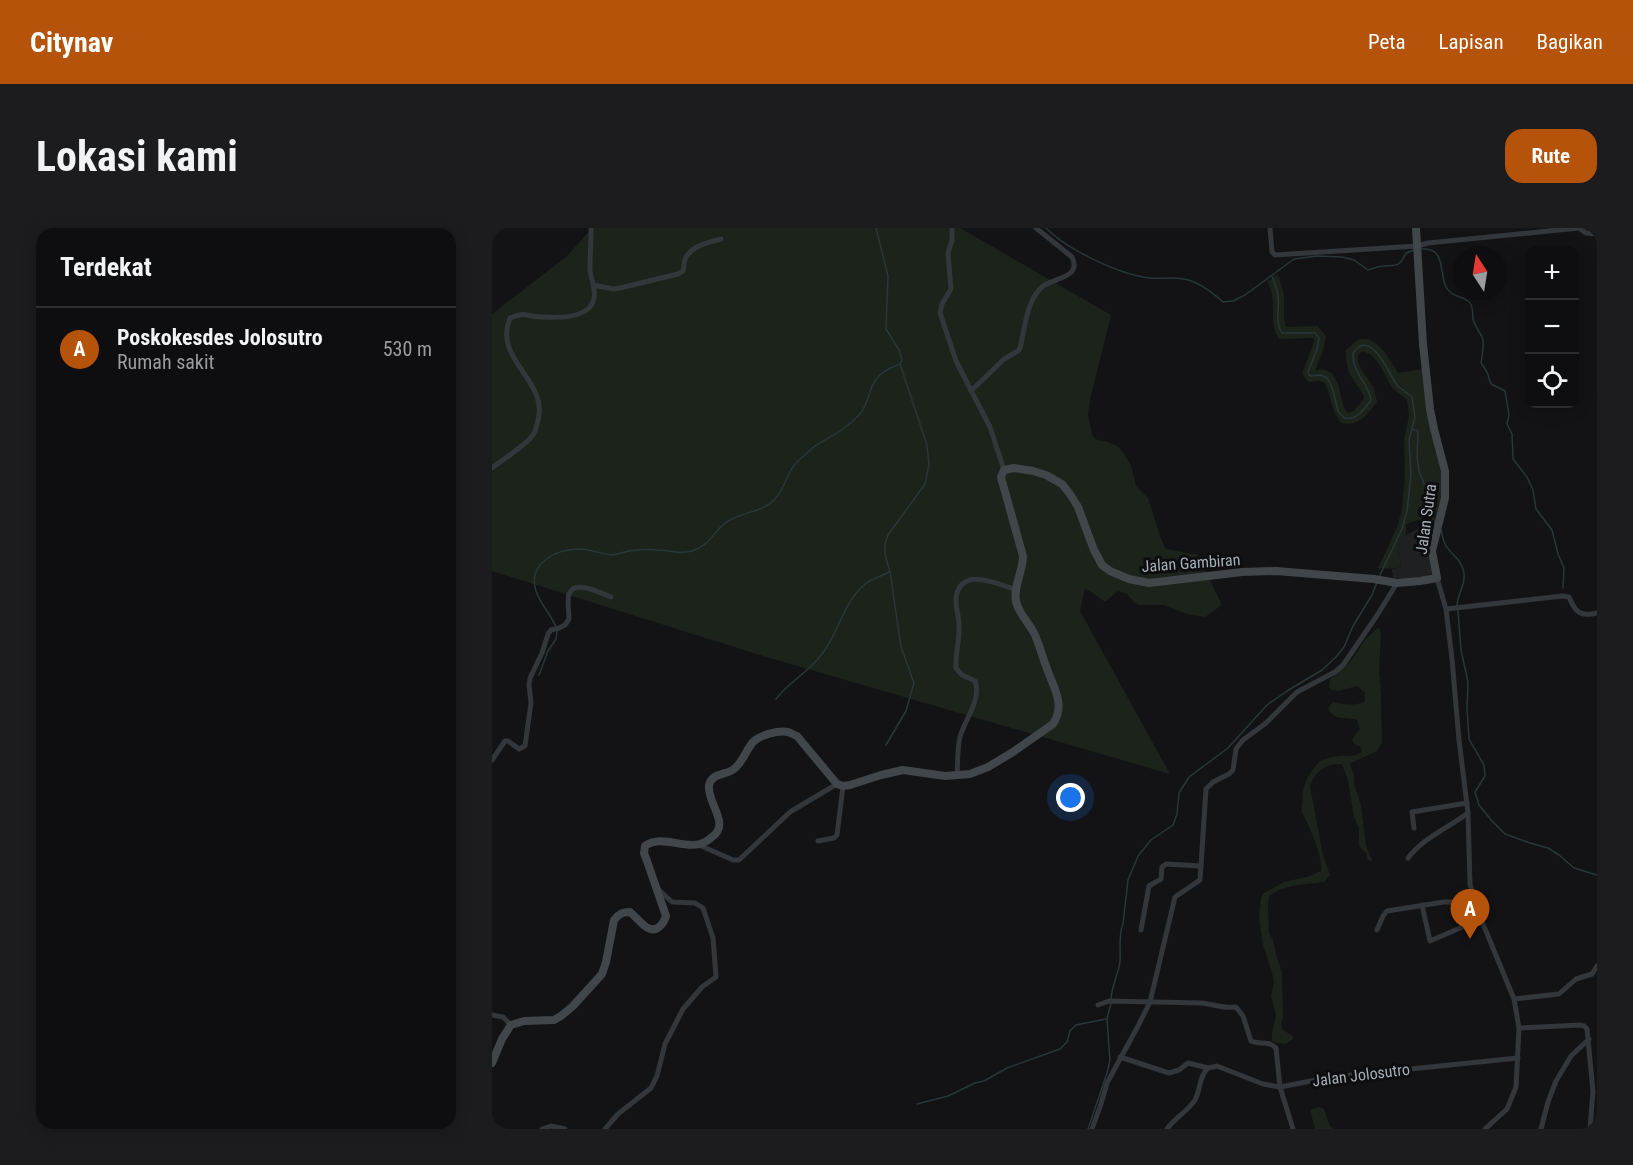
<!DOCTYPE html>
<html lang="id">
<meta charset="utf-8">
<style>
:root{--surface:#0e0e10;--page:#1c1c1e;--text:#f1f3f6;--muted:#9b9c9f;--line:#2e2e30;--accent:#b45309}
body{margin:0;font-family:"Roboto Condensed",sans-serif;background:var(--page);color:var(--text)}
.controls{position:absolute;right:18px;top:18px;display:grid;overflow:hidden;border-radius:12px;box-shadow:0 3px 15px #0003}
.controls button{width:54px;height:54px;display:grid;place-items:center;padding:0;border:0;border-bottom:2px solid var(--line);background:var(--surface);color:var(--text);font:30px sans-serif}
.compass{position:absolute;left:961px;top:18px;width:54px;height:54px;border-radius:50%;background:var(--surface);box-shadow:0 3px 15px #0003;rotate:348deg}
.you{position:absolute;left:579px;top:570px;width:21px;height:21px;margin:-15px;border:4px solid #fff;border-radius:50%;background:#1a73e8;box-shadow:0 0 0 9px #1a73e833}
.badge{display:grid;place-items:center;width:39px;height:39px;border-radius:50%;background:var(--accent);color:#fff;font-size:20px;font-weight:700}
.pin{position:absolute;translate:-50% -50px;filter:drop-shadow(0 2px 3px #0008)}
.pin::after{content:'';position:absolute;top:32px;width:21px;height:18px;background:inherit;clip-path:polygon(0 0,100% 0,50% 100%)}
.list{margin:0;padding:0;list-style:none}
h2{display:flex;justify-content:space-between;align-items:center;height:78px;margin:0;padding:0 24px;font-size:26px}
h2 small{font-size:20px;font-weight:400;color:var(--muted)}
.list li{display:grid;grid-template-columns:39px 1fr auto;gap:18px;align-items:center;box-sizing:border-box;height:84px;padding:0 24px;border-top:2px solid var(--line)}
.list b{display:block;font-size:22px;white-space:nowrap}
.list p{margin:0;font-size:20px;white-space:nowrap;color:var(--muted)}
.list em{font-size:20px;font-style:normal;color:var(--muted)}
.icon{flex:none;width:33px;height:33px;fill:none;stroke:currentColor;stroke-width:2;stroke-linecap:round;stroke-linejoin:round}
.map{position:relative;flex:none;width:1105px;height:901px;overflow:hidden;border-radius:18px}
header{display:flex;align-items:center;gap:36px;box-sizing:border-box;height:84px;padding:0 30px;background:var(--accent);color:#fff}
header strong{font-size:28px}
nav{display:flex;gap:33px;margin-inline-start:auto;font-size:21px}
.intro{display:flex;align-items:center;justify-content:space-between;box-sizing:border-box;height:144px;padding:0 36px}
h1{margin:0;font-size:42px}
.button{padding:15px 27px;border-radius:18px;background:var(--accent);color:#fff;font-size:21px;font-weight:700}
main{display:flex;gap:36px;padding:0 36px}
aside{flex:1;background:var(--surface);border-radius:18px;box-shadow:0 3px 15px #0003}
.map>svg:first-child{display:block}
.built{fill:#1f2022}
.green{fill:#1c231a}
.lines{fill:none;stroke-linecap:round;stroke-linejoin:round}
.stream{stroke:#28373a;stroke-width:1.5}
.street{stroke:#33363a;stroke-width:5}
.secondary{stroke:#41464a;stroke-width:8}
.labels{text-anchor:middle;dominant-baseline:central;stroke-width:6;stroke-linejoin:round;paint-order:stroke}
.street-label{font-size:16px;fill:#a3afb7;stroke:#0e0e10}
</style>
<header>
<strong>Citynav</strong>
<nav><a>Peta</a><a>Lapisan</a><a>Bagikan</a></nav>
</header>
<div class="intro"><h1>Lokasi kami</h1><a class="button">Rute</a></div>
<main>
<aside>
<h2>Terdekat<small></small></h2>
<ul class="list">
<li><span class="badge">A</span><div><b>Poskokesdes Jolosutro</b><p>Rumah sakit</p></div><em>530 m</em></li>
</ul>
</aside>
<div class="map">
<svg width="1105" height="901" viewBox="0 0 1105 901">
<rect width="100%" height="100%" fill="#131315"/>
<polygon class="built" points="936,300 941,345 932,349 915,351 901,350 900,341 909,339 906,311 925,301"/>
<g class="green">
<polygon points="100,0 468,0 619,87 598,171 596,187 600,207 605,212 616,214 627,219 639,237 644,258 656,270 669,311 674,321 706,327 730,377 713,389 695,386 672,377 646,377 642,374 635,366 626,363 614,373 612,373 593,360 588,383 678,546 271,428 0,343 0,86 75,28"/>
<path d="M786 46 792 66V91L794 99 826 98 834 108 831 123 823 143 830 141 840 145 846 156 852 180 856 185 862 183 872 170C870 161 863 156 859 148 854 139 854 131 854 122 858 119 862 114 866 112 884 105 898 132 906 145L931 141 949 236 951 270 945 293C935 292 922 290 914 297V307L906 311 909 339C901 341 894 341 886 340L905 299 910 282 913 246 912 212 917 188 915 172C910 167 904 164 900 159 891 146 887 127 870 123L866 127C865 141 875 147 881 159 883 163 884 169 885 174 874 187 868 199 849 195 838 180 840 168 832 154L828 153 816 154 810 145 820 120 822 111 820 110 787 111C777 95 783 85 780 68 780 63 777 58 775 54Z"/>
<path d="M885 400 888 401 889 409 887 441 889 466 890 514 885 523 859 535 858 538 862 546V556L869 577 874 618 880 632 879 633 876 632 874 625 867 618V600L862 589 856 552 850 536C835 535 823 543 818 558L831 627 838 647 832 654 805 657 789 661 777 668 776 678 777 705 781 712 784 727 790 744 791 790 789 797 791 802 801 808V811L794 816 784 815 780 813V805L784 787 779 768 782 754 780 745 771 717 767 689 769 670 772 665 792 654 818 648 829 643C831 627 817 597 809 583 811 577 810 571 811 564 812 554 819 543 826 535 830 531 842 528 848 528 859 527 859 530 870 524L869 519 862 516 860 511 868 501 865 492C853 488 842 494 836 480L841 474C852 476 863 479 873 473V465L865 458 847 463 840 462 837 459 838 451 860 432 872 413Z"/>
<polygon points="827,879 832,881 838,898 842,901 823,901 818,882"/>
</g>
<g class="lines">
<g class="stream">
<polyline points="384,0 396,48 394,101 407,122 410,132 408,136 435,217 437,236 433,256 396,307 393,316 393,326 398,344 409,419 422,455 414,483 394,517"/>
<path d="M554 0C575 22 629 47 658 50 669 51 681 49 691 51 706 53 720 64 731 74L741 73 753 67 802 31 825 28 850 29 862 32 876 42C881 41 886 38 891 38 904 37 907 40 914 25L922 22"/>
<path d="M930 21C954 19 947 45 954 59 960 70 970 67 977 74 982 78 980 86 981 91 983 99 989 105 991 112 992 120 990 128 989 135L995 144 999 156 1013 163 1017 187 1015 196 1020 206 1021 231 1035 249 1041 262 1044 281 1060 302 1066 326 1072 340 1071 360"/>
<path d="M780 48C782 54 785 61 786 67 788 80 782 93 790 105H823L827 110 825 121 816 144 818 148 829 147 835 150 840 159 846 183 852 190C865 193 872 181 879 172 876 153 860 146 861 125 863 123 865 120 868 118 884 111 898 148 905 157 909 161 915 165 920 169L923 189 917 212 919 247 915 283 910 301 887 349"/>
<polyline points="920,201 926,203 925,229 927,243 936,266 939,289 944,296"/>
<path d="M949 302C950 306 951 312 953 316 958 326 970 331 972 345 974 357 965 366 965 378"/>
<polyline points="966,383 969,422 976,454 975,480 977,511 992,537 993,548 983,564 987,577 1000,593 1013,606 1038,615 1056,620 1067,627 1082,640 1105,647"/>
<path d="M64 399C59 386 48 376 44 363 35 335 64 321 88 321 98 321 109 326 119 327 125 327 131 324 137 323 145 322 155 321 164 322 178 322 185 327 200 323 220 317 223 299 238 292 252 284 271 284 283 271 294 259 294 244 306 233 312 228 317 223 323 218 340 207 353 202 367 187 378 176 376 157 388 147 393 142 401 139 408 136"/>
<polyline points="47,447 56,423 64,411 65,403"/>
<path d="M284 471C296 455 313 446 325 432 346 410 349 377 372 357 379 351 389 348 397 344"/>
<path d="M619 771C620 757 626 747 628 734 629 721 626 707 631 696L636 652 646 628 659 612 681 597 685 586 687 565 697 549 736 520 775 477 795 463 830 442 844 429 852 419 861 398 880 367 885 354"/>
<polyline points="425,876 456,868 483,855 492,853 515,840 568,821 575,814 578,803 584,797 614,791"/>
<polyline points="596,901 615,845 618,832 615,791 619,775"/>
</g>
<g class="street">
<polyline points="460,0 460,12 456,25 459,61 450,76 448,85 464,133 498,199 512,242"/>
<polyline points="778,0 780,24 783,27 925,18 936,15 1087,0"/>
<polyline points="1087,0 1094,5 1105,6"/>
<path d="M101 57 121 61 128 60 186 46 191 43C192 38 192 33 194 29 202 17 217 14 229 11"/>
<path d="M479 163 512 131 526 123 528 120C533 101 534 72 551 58 563 50 590 49 580 29L544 0"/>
<path d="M0 240C10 232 33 218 40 208 43 205 44 200 45 196 60 153 0 133 18 90 34 83 34 89 50 89 66 90 99 91 102 70 104 62 99 51 98 42 98 28 99 14 99 0"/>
<polyline points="945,350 954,381 960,431 967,512 976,585 978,656 982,670 989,691 1022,771 1027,800 1024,859 1015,881 993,901"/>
<path d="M954 381 1071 368 1077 369C1083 384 1088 389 1105 385"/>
<path d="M0 532 13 513H16L27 521 33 518 39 475 37 457 38 450 50 425 56 406 59 402 67 400 73 397 77 391C77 384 75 372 77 366 83 351 109 365 119 369"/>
<path d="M465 548C466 535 465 521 468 509 473 491 490 471 483 453L470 447 464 440C463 426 468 412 467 397 467 388 463 378 464 369 470 338 505 356 525 362"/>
<polyline points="922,600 920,584 975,575"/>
<polyline points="326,613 342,610 345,607 351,558"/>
<polyline points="207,617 241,632 247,632 298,584 345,556"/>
<path d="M916 630C931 610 956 600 976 585"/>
<polyline points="930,677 938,713 989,691"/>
<polyline points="649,702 657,658 669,651 670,639 674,636 709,638"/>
<polyline points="885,702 891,688 895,683 952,674 972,674 982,670"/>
<polyline points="1022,771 1067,766 1084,751 1100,746 1105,738"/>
<path d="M606 777 617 773 709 775C721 776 733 781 744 779L751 788 759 813C767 817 777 812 784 820L788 859 801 901"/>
<polyline points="0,787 11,789 19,797"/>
<polyline points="1027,800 1088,797 1092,798 1095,801 1101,863 1098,901"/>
<polyline points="628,829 677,845 687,842 696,835 716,840 725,838 771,856 788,859 840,849 1026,830"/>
<polyline points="50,901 59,898 73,901"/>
<polyline points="113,901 126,886 159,860 165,848 173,816 191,781 210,759 224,749 221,710 211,680 203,675 180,674 166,661"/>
<polyline points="600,901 609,876 615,855 646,798 658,774 683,669 708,652 714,561 721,554 737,546 741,542 744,521 751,512 774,495 805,464 843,444 851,437 884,389 905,355"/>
<path d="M675 901C683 890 697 882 703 872 709 861 707 848 716 840"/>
<polyline points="1049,901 1056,874 1064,853 1079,828 1097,811"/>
</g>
<path class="secondary" d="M0 835 10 811 19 797 32 793 62 792 69 788 81 778 110 746 114 734 122 692C127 686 130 684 138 684 143 688 151 698 156 700 165 705 172 695 174 688L155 633 152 625 153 618C169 606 191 621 208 616 211 615 217 612 220 609 239 596 215 575 217 558 218 545 235 547 242 541 251 534 254 522 261 514 268 507 286 502 296 504 299 505 302 507 305 508L345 556 351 558 358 557 389 547 411 542 453 548 478 546 496 539 521 524 561 496C575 475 559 456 553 435 549 425 547 415 542 405 537 395 526 385 524 373 521 359 531 343 531 328L510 253 509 249 512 242 522 240 541 243 554 247 570 256 578 266 586 279 602 322 610 337 618 343 637 351 657 355 750 344 784 343 882 351 905 355 928 353 945 350 940 323 953 270V243L942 201 938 181 931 116 924 0"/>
</g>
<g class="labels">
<g class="street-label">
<text transform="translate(934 291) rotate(-82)">Jalan Sutra</text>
<text transform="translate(699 335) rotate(-4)">Jalan Gambiran</text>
<text transform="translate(869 847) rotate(-7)">Jalan Jolosutro</text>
</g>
</g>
</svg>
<div class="controls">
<button>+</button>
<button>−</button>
<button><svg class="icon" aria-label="locate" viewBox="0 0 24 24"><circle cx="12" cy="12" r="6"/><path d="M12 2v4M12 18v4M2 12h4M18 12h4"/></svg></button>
</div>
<svg class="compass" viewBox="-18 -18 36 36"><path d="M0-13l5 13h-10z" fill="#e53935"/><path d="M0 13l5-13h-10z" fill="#9b9c9f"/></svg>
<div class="you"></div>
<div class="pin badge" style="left:978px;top:711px">A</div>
</div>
</main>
